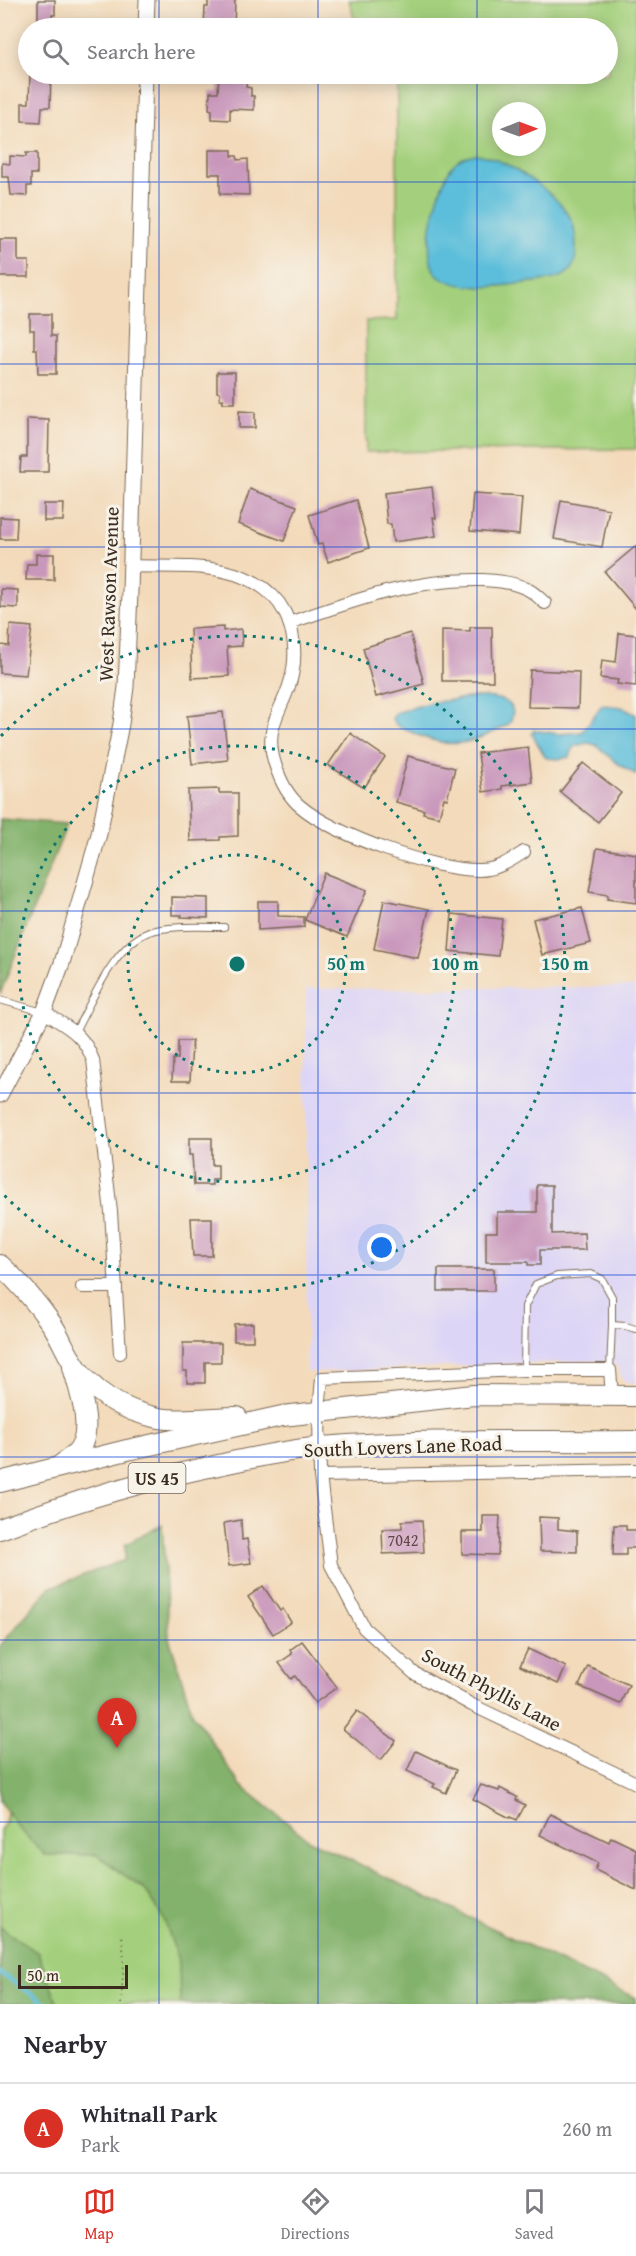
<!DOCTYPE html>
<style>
:root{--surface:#fff;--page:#f7f7f7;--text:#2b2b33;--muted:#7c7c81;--line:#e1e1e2;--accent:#d93025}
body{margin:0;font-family:"Gentium Book Plus",serif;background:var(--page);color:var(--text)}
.compass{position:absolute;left:492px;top:102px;width:54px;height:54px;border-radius:50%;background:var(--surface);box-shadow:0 3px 15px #0003;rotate:89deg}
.scale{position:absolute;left:18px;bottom:15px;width:110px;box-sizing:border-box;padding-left:6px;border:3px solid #3b2a1e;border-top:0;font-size:16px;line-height:21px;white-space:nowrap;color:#3b2a1e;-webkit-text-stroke:4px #f7f3e8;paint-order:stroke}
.you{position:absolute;left:382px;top:1248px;width:21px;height:21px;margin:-15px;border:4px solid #fff;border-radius:50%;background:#1a73e8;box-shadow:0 0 0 9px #1a73e833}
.badge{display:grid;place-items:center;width:39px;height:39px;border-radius:50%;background:var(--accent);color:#fff;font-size:20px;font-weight:700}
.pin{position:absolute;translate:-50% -50px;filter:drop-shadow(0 2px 3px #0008)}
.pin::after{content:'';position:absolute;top:32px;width:21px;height:18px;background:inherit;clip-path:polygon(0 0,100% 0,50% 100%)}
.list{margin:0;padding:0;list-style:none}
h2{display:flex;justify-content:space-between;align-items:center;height:78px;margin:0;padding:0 24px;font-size:26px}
h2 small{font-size:20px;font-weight:400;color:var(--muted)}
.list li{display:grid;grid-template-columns:39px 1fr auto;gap:18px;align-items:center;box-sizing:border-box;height:90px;padding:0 24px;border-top:2px solid var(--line)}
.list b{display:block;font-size:22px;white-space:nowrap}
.list p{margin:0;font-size:20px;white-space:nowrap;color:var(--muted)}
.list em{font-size:20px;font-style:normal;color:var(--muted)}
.icon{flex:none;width:33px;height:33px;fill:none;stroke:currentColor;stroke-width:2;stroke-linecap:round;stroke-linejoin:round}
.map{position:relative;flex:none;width:636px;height:2004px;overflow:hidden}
.search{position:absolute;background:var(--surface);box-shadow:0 3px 15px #0003;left:18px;right:18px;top:18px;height:66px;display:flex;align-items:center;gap:15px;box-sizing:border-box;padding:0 21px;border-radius:33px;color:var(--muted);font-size:22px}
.sheet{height:168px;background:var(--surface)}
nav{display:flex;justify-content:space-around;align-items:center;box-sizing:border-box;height:84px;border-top:2px solid var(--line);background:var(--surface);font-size:16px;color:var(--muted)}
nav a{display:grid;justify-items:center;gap:3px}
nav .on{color:var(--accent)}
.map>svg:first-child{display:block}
.built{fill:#ddd5f6}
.green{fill:#a4d07d;stroke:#707d4e;stroke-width:1.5;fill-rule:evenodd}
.forest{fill:#83b26c;stroke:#5f6e45;stroke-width:1.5}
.water{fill:#5cbeda;stroke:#4c747c;stroke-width:1.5}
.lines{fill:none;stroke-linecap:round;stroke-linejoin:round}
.stream{stroke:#5cbeda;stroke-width:4.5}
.building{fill:#c997bc}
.service-casing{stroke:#7b6855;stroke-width:8}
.minor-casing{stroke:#7b6855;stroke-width:14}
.tertiary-casing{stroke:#7b6855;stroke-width:17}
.primary-casing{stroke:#7b6855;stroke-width:22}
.path{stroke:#7b6855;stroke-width:2;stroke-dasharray:1.5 4.5;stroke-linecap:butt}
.service{stroke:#fff;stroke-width:6}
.minor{stroke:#fff;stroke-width:12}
.tertiary{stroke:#fff;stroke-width:15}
.primary{stroke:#fff;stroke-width:20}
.grid{fill:none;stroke:#1d4ed8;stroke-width:1.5;stroke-opacity:0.55}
.ring{fill:none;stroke:#0f766e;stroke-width:3;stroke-dasharray:3 6}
.labels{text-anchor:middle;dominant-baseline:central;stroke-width:6;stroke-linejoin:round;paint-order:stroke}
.number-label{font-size:16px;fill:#5e4546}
.shield{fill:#f7f3e8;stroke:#73665b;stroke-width:1.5}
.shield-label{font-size:18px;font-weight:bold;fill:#3b2a1e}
.street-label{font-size:20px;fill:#3b2a1e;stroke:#f7f3e8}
.centre{fill:#0f766e;stroke:#f7f3e8;stroke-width:3}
.ring-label{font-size:18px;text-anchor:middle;font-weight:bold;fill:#0f766e;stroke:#f7f3e8;stroke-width:6;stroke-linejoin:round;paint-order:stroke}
</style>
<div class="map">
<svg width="636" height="2004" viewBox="0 0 636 2004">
<rect width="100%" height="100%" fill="#f7f3e8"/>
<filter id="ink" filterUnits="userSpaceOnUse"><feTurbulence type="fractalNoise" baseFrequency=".0167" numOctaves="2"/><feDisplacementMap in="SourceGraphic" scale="12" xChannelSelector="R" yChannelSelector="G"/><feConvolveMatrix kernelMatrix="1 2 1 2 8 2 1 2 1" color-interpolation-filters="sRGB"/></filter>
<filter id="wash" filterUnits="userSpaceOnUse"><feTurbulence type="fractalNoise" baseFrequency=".008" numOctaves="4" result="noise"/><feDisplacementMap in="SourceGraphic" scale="24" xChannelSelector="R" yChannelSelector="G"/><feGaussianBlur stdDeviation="1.35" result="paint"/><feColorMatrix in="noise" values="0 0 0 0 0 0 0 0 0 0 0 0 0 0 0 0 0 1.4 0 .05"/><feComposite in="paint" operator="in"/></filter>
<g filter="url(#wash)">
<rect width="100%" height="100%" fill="#f3daba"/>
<polygon class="built" points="636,987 636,1383 626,1382 621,1377 619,1369 613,1364 596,1361 307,1372 306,989"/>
<g class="green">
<path d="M349 0H636V449L366 452V321L397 320V74H608V28H357ZM501 111H537V147H501Z"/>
<polygon points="162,1525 169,1638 192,1712 239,1784 309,1840 636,1998 636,2004 0,2004 0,1830 5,1824 49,1588 125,1560 125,1545"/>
</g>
<g class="forest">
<polygon points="0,819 67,824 0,994"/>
<polygon points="162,1525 169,1638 192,1712 239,1784 309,1840 636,1998 636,2004 180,2004 179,1963 165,1921 146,1891 97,1855 45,1855 18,1827 0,1801 0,1646 49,1588 125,1560 125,1545"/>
<polygon points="0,1927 38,1953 58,2004 0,2004"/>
</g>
<g class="water">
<path d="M477 154C507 159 559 194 572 221 575 229 576 239 576 248 577 278 558 279 533 282 504 285 465 294 439 276 417 261 438 183 453 165 459 158 469 155 477 154Z"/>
<path d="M476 697C493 697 523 698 509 724 471 745 451 751 411 732 403 729 396 727 392 719L396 713 428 703Z"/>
<polygon points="602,705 622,707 636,715 636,775 617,763 596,745 588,743 574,746 570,757 559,759 546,758 532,734 534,730 559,734 582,732"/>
</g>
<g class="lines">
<polyline class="stream" points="0,1973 42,2001 44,2004"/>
</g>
<g id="blocks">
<g class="building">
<polygon points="38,0 55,0 55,15 52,15 52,21 38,22"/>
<polygon points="208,0 235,0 234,28 206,28 207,26 204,26 205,7 208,7"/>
<polygon points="30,74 51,74 50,107 42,107 41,122 22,121 22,103 29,103"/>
<polygon points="219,74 247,74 246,87 251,88 251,96 254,96 254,110 230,109 230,120 212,119 212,110 209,109 210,92 218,92"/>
<polygon points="209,150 232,150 232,156 237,156 238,160 248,159 249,195 220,194 220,174 209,174"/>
<polygon points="26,153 37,153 37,174 31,174 31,186 27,186 27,196 11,195 9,177 2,177 2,163 10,164 10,156 26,157"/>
<polygon points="0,239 18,239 18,261 29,261 29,277 0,277"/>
<polygon points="30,314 51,314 51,336 56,336 56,374 38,374 37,349 34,349 34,330 30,330"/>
<polygon points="217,372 235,372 235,403 223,403 223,399 220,400 220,393 217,392"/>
<polygon points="239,411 255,412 255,428 239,428"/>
<polygon points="27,419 49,420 48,472 20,472 21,457 27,457"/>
<polygon points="432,487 436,518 433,517 436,536 393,542 391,524 387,524 384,493"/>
<polygon points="250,489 297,506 284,541 238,524"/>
<polygon points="473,494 522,497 519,535 470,531"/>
<polygon points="356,500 369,548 328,562 322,544 318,545 309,515"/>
<polygon points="561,500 609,509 602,547 554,539"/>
<polygon points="44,504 64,504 63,521 44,521"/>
<polygon points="0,517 17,518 16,539 0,539"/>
<polygon points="636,546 636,609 605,572"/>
<polygon points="36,554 54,554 54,580 26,580 27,564 36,564"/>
<polygon points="1,589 18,590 18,608 1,607"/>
<polygon points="10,625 32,627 26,675 0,673 0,645 9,646"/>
<polygon points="223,627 223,631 241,629 242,646 227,647 229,676 192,678 190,629"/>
<polygon points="470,627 492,627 493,681 442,681 442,630 470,631"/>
<polygon points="410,633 424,684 376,697 363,648"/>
<polygon points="619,633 636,635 636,686 617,684 618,680 600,678 602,660 616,662"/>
<polygon points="530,670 579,672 578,708 528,707"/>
<polygon points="223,712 228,760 192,764 187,716"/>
<polygon points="350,733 385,757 364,788 328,765"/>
<polygon points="528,747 532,782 502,786 502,789 483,792 478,753"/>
<polygon points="408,756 455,768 447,799 444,798 439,817 423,813 424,810 396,802"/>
<polygon points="583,763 621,793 598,822 560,792"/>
<polygon points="219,789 219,793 238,793 238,836 220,837 220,840 190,841 188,790"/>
<polygon points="597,848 636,854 636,903 607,899 608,895 589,892"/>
<polygon points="324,873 367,890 347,937 305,920"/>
<polygon points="172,897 208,898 208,918 181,917 182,915 172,915"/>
<polygon points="384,900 429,909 418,958 374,949"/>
<polygon points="258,901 278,901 278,916 304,917 304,927 258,930"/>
<polygon points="582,908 591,943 542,955 533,919"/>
<polygon points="452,914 502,919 498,956 449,951"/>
<polygon points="178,1041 192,1041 190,1081 172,1081 173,1059 178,1059"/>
<polygon points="189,1138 212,1138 212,1165 218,1165 218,1180 212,1180 212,1185 194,1185 192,1155 189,1155"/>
<polygon points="537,1185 552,1185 552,1234 584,1233 585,1250 540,1250 540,1265 528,1265 528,1262 486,1262 486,1232 497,1232 497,1212 537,1212"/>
<polygon points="191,1218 212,1218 212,1256 193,1256"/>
<rect x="438" y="1269" width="56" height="22"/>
<polygon points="253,1323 253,1341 234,1341 234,1324"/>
<polygon points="183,1343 221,1343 221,1362 205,1362 205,1383 187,1383 187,1371 183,1371"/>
<polygon points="483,1516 500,1516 498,1555 462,1554 462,1532 483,1532"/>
<polygon points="539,1517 558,1518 558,1529 577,1531 577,1552 540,1551"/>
<polygon points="241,1520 242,1540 247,1539 251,1563 229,1566 224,1523"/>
<polygon points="422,1520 424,1552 383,1554 382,1529 402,1528 402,1521"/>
<polygon points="614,1525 626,1525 626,1530 636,1530 636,1548 626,1548 626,1555 613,1555"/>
<polygon points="263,1586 280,1611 283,1609 291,1622 273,1634 248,1597"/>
<polygon points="302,1641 337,1687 315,1703 295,1676 291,1679 279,1663 292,1654 290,1650"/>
<polygon points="528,1649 566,1667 558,1684 520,1666"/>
<polygon points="588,1666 629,1685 620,1704 579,1686"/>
<polygon points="357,1711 396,1741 381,1760 343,1729"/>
<polygon points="416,1751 456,1770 446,1793 433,1787 435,1784 407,1771"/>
<polygon points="481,1785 499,1791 500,1788 517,1797 516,1800 525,1805 517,1820 511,1817 510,1818 473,1799"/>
<polygon points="550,1814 609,1842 611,1837 636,1849 636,1890 595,1870 598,1863 540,1835"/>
</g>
</g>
</g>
<g filter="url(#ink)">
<use href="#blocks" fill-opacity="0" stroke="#7b6855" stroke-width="1.5"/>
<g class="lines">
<g class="service-casing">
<g id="service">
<polyline points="0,1000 43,1012"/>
<path d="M75 1032C93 1000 113 946 149 932 167 925 204 927 224 927"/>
<polyline points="524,1370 525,1306 536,1284 557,1276 591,1274 602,1279 612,1297 612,1325"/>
<polyline points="610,1370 612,1325 625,1326 636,1329"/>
</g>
</g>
<g class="minor-casing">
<g id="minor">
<path d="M130 566C180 568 245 559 279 603 296 627 298 659 289 686 279 715 264 730 275 764 280 780 288 796 300 806 334 835 435 871 479 870 497 870 510 861 524 852"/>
<path d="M289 623C352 601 415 578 482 580 497 581 513 582 527 589 534 592 539 598 545 603"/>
<path d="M44 1012C67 1027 83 1033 93 1060L111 1212 120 1353"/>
<polyline points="82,1287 116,1287"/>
<polyline points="612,1396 610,1370 524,1370 322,1378 319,1412 320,1476 331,1565 364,1628 414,1673 472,1705 636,1783"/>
<polyline points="320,1476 636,1470"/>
</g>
</g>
<g class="tertiary-casing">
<g id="tertiary">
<polyline points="146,28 147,0"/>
<polyline points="0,1095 44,1012 62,963 99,834 121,724 126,687 130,592 145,74"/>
</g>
</g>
<g class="primary-casing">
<g id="primary">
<path d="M0 1265C19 1282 36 1302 51 1323 59 1334 64 1348 71 1359 90 1392 123 1411 159 1418 182 1422 213 1417 237 1417"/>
<path d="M61 1465C67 1460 75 1455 79 1449 94 1429 79 1389 73 1367"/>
<polyline points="0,1482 127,1450 282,1416 474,1395 636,1396"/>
<path d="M0 1529C73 1501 146 1480 223 1464 255 1457 288 1450 322 1447 426 1438 532 1442 636 1441"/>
</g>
</g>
<polyline class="path" points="121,2004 124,1960 122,1934"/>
<use href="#service" class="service"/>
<use href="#minor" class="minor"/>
<use href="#tertiary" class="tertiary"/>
<use href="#primary" class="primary"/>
</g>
</g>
<path class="grid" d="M159 0V28M318 0V28M477 0V28M159 74V2004M318 74V2004M477 74V2004M0 182H636M0 364H636M0 547H636M0 729H636M0 911H636M0 1093H636M0 1275H636M0 1457H636M0 1640H636M0 1822H636"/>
<g class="ring">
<circle cx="237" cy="964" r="109"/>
<circle cx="237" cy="964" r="218"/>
<path d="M1 736A328 328 0 1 1 1 1192"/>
</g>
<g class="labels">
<g class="number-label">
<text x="403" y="1540">7042</text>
</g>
<rect class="shield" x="128.5" y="1463" width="57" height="30" rx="4.5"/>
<g class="shield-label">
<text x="157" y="1478">US 45</text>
</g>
<g class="street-label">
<text transform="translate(108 594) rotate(-88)">West Rawson Avenue</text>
<text transform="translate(403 1446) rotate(-2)">South Lovers Lane Road</text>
<text transform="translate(492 1689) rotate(28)">South Phyllis Lane</text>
</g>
</g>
<circle cx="237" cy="964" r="9" class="centre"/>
<g class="ring-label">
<text x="346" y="970">50 m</text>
<text x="455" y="970">100 m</text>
<text x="565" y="970">150 m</text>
</g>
</svg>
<svg class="compass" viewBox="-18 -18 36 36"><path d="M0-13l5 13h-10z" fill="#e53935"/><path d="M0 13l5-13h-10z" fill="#7c7c81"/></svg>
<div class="scale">50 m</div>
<div class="you"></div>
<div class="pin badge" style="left:117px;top:1748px">A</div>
<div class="search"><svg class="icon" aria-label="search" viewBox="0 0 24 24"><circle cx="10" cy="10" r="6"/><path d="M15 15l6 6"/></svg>Search here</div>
</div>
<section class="sheet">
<h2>Nearby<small></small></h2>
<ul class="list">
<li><span class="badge">A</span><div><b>Whitnall Park</b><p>Park</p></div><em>260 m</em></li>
</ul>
</section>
<nav>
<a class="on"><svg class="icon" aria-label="map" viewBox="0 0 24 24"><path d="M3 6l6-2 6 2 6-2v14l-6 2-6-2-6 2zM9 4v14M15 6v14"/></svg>Map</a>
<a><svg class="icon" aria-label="directions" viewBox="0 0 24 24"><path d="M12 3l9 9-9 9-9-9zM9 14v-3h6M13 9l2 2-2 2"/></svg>Directions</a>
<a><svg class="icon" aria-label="saved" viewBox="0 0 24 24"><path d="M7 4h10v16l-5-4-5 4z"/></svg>Saved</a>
</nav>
